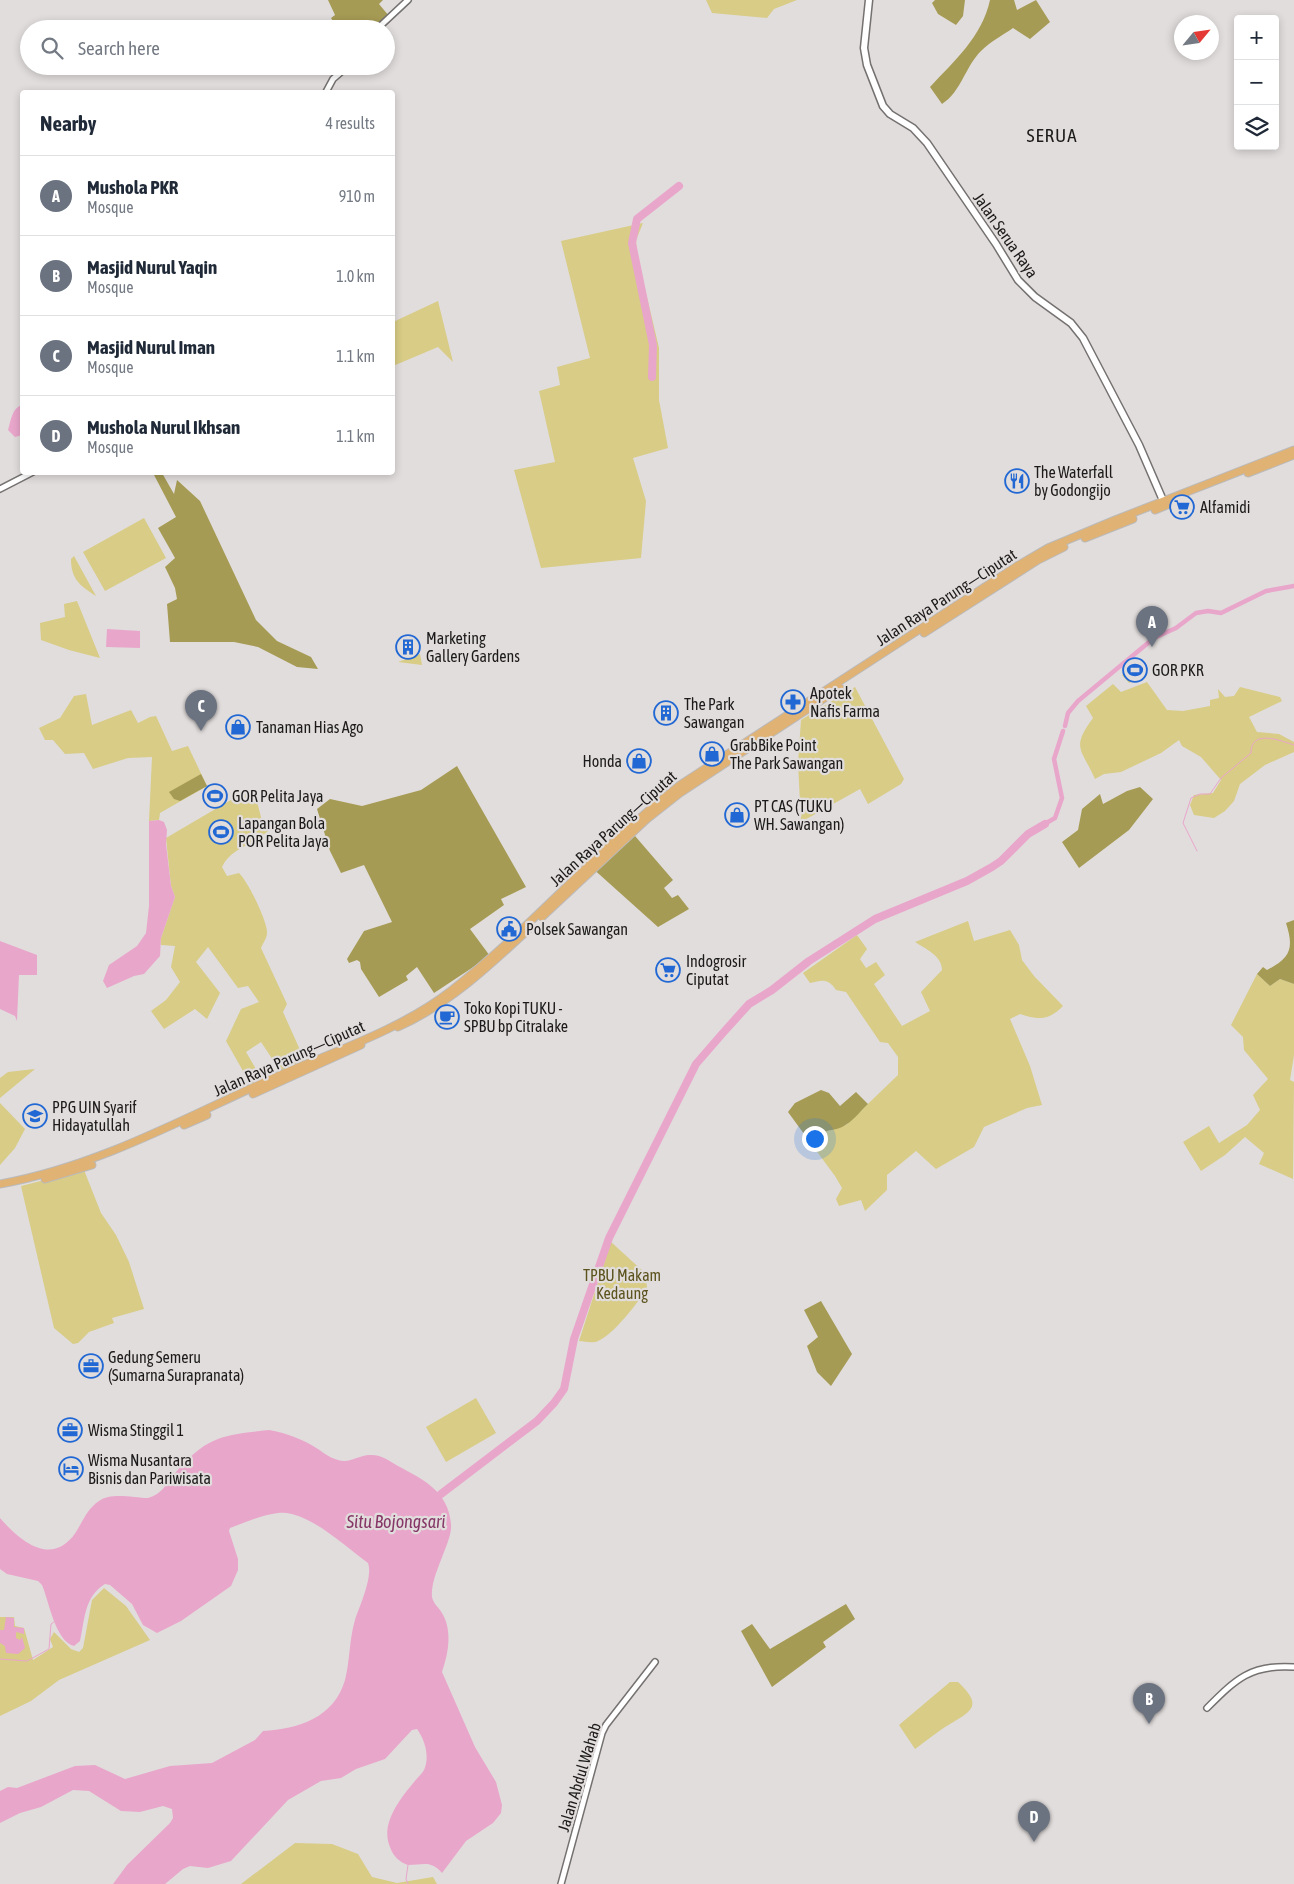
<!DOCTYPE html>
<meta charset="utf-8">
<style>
:root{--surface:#fff;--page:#f2f2f3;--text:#1f2937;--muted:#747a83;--line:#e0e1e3;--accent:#2168d4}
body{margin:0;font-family:"Asap Condensed",sans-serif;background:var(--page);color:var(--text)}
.controls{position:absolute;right:15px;top:15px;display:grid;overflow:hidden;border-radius:5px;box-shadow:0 2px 8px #0003}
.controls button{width:45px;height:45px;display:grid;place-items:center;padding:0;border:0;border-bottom:1px solid var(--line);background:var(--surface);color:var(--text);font:25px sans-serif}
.compass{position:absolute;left:1174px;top:15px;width:45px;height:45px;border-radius:50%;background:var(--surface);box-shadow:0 2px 8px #0003;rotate:61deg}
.you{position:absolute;left:814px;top:1138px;width:18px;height:18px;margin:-12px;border:4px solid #fff;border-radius:50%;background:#1a73e8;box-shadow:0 0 0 8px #1a73e833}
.badge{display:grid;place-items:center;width:32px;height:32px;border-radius:50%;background:var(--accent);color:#fff;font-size:16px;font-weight:700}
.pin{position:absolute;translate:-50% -41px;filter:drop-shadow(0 1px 2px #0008)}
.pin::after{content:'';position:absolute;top:26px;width:18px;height:15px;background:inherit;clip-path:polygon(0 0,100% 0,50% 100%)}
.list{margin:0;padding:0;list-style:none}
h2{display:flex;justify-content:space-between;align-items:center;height:65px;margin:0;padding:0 20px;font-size:21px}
h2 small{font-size:16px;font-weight:400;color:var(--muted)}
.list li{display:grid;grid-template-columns:32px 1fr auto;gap:15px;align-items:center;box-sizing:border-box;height:80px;padding:0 20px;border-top:1px solid var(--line)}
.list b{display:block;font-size:19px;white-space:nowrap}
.list p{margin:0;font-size:16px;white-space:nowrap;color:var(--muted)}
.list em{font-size:16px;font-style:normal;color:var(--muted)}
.icon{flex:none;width:28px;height:28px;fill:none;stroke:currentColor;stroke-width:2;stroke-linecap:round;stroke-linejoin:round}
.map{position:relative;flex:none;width:1294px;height:1884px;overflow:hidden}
.search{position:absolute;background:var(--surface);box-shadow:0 2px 8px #0003;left:20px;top:20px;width:375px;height:55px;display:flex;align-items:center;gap:12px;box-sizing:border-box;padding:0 18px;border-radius:28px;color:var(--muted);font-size:19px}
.panel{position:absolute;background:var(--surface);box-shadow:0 2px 8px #0003;left:20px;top:90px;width:375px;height:385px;border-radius:5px}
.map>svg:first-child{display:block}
.green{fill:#d8cc86}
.forest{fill:#a69b54}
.water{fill:#e9a6cb}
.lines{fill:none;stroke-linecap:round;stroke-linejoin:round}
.stream{stroke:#e9a6cb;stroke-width:1}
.canal{stroke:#e9a6cb;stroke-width:4.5}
.river{stroke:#e9a6cb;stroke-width:8}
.tertiary-casing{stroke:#747170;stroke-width:8}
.secondary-casing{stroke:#747170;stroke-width:9}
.trunk-casing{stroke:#bbbaba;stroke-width:9}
.tertiary{stroke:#fff;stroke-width:5}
.secondary{stroke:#fff;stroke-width:6}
.trunk{stroke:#e0b274;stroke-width:7}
.labels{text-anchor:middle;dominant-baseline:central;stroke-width:4.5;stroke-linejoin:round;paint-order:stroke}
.street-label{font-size:16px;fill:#1c1a1a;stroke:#e1dddc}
.poi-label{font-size:16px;fill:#1c1a1a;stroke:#e1dddc;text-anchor:start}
.park-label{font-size:16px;fill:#5c531e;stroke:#e1dddc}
.water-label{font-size:18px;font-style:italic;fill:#863767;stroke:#e1dddc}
.quarter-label{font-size:19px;letter-spacing:1px;fill:#1c1a1a;stroke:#e1dddc}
</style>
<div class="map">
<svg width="1294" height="1884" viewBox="0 0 1294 1884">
<rect width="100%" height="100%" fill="#e1dddc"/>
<g class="green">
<polygon points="706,0 797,0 774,9 767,18 712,13"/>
<polygon points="643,223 636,240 637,255 659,348 659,400 668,448 633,458 646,501 641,558 541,568 514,470 555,462 539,391 560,385 557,367 590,358 561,241"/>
<polygon points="438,301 453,362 438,347 393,366 393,322"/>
<polygon points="144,518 166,558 105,591 83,552"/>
<path d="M74 556 96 596C80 586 71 579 71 559Z"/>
<polygon points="77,601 100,658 69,650 41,640 40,623 65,617 64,604"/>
<polygon points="420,654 422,665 398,662"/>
<polygon points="1137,664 1144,677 1129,683 1122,675"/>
<path d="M1147 682 1167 710 1183 711 1210 706V700L1219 698 1218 689 1225 697 1234 696 1240 687 1280 697 1282 701 1249 717 1257 732 1279 734 1294 742V752L1265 765 1240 784 1234 801 1225 811 1214 818 1194 815 1190 805 1194 795 1213 793 1221 780 1201 757 1182 746 1179 740 1161 753 1121 772 1104 774 1095 779C1081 748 1071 748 1093 718L1086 706 1113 684 1121 692Z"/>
<polygon points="855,687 904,779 901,784 868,804 860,789 801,822 798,763 801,720"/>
<polygon points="86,694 92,725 131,710 138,723 150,717 156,716 172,751 188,746 207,786 160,813 159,820 149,821 152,757 128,758 93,769 84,753 65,754 53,740 45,740 39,728 60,718 74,696"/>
<path d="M254 790 262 821 268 831C254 844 230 849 222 867L227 876 239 873C247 880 268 922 267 933 267 938 263 943 261 948L287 1004 283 1012 305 1061 281 1072 261 1042 246 1052 263 1081 252 1087 226 1041 241 1009 259 1002 248 986 238 988 208 947 196 962 220 993 207 1019 195 1009 164 1029 151 1011 166 1000 180 982 171 967 175 946 161 945V938L175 897 171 886 166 838 241 794 243 796Z"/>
<path d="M968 921 974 941 1010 930 1019 945 1022 960 1034 976 1063 1006C1048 1021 1039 1020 1020 1014L1010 1019 1030 1066 1042 1105 1027 1108 984 1127 974 1147 936 1169 916 1151 887 1175V1190L865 1211 861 1200 839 1206 836 1199 842 1188 835 1176 815 1149 817 1138 827 1129 846 1125 898 1075V1057L888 1043 880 1042 846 992 836 990C828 978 822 980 810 983L803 973 857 935 867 949 860 959 866 968 876 962 885 975 874 984 902 1026 930 1011 921 992 942 970C942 956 926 949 915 942Z"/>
<polygon points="1257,974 1270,986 1280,979 1294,984 1294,1055 1290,1080 1294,1082 1293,1179 1259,1164 1264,1153 1245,1137 1225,1155 1201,1171 1183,1142 1209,1126 1219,1143 1247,1125 1260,1110 1253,1095 1268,1079 1244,1050 1243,1037 1231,1025"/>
<polygon points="35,1069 0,1098 0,1078 8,1072"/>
<polygon points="0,1103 25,1129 15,1148 0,1165"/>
<polygon points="84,1170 101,1213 116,1235 129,1262 144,1309 112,1318 114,1323 89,1332 78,1343 73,1344 54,1328 21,1186"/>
<path d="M611 1242 645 1273 647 1287C640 1301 613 1335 598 1341 592 1344 585 1341 579 1341Z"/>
<polygon points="476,1398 496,1433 446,1462 426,1427"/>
<polygon points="104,1588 126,1606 150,1640 59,1680 31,1701 0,1716 0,1617 14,1617 15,1626 24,1628 33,1660 53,1647 50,1639 54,1632 71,1649 79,1652 83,1648 92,1600"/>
<path d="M950 1682H958C982 1705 974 1710 950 1724 938 1731 926 1741 915 1749L899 1725Z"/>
<polygon points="295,1843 332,1844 358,1854 372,1877 397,1883 433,1877 437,1884 241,1884"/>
</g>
<g class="forest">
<polygon points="328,0 383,0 379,4 389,16 373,29 338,29 331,18 335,15"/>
<polygon points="935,0 965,0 963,16 956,25 938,14 932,3"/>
<path d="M990 0H1014L1017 10 1036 0 1050 22 1030 39 1013 28C1003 35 990 42 981 51 965 67 961 92 942 104L930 87C954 61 982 37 990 0Z"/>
<polygon points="153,473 162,473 174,494 177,480 200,501 256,620 277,641 311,657 318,669 297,667 258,647 234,642 170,642 167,604 177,599 175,588 165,567 175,558 158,528 176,517"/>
<polygon points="457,766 526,887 501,899 504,905 470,929 490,956 434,993 417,967 406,976 408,980 379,997 361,969 360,962 357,960 349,963 347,959 364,931 392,922 364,865 341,873 330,851 317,809 330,799 362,806 421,790"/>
<polygon points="201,774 207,786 180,801 174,799 169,792"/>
<polygon points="1140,787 1153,799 1129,830 1079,868 1062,842 1078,830 1082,809 1100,794 1103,804 1127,791"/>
<polygon points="629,829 673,880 664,888 672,898 678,895 689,909 658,927 590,866"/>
<path d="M1294 920V984L1280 979 1270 986 1257 974 1263 967 1267 970C1291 958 1294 948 1286 923Z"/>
<path d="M821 1090 829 1093 840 1106 856 1092 868 1104C861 1110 855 1119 847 1124 832 1135 820 1123 815 1149L788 1112 795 1103Z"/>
<polygon points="821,1301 852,1354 831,1386 817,1372 807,1346 818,1337 804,1310"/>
<polygon points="846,1604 855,1619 823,1642 826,1647 772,1687 741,1631 752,1624 770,1649"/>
</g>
<g class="water">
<path d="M22 405V435L15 437 8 430C11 420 12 408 22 405Z"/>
<polygon points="107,629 140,631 140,648 106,647"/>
<polygon points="159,820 164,822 167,830 166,844 171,886 175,897 161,938 160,956 144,974 134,976 107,988 103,981 109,965 137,946 146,933 149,906 149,821"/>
<polygon points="0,941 37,955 37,975 19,975 17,1021 15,1016 0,1009"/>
<path d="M269 1430C286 1433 303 1439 318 1449 324 1453 330 1458 338 1460 350 1464 358 1455 370 1455 380 1454 390 1461 398 1466 424 1480 448 1491 451 1524 453 1541 430 1575 432 1597 433 1603 439 1608 442 1613 453 1631 448 1654 442 1672L475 1747 496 1782 502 1805 501 1813 493 1823 466 1841 442 1873C431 1860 423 1865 408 1865 399 1862 393 1856 390 1847 380 1824 400 1799 414 1782 417 1778 422 1774 424 1770 430 1757 425 1740 417 1729L412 1730 385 1759 356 1769 341 1778 321 1781 288 1800 231 1861 208 1868 190 1866 183 1869 165 1884H113L127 1865 170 1823 173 1818 172 1809 163 1806 140 1812 121 1811 89 1791 73 1790 41 1807 20 1813 0 1823V1791L8 1787 17 1788 75 1766 95 1765 125 1779 170 1766 212 1763 255 1740 263 1731C298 1729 334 1718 345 1680 350 1661 349 1640 355 1620 360 1605 373 1577 368 1563 346 1547 306 1509 278 1513 262 1515 246 1522 230 1528L229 1531 238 1559V1570L231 1586 181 1621 157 1633 143 1625 132 1604 110 1585 105 1584C84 1597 85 1619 80 1641L74 1646C55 1641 49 1601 42 1585L38 1581 7 1574 0 1569V1518C20 1541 52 1568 76 1532 83 1521 87 1509 99 1501 111 1492 134 1498 148 1498 164 1493 166 1483 176 1472 207 1436 223 1435 269 1430Z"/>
<polygon points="6,1617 14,1618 14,1627 24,1628 24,1634 16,1632 16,1638 20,1640 22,1637 25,1648 18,1654 6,1653 5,1646 0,1643 0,1630 4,1630"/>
</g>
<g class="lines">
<g class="stream">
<path d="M1197 851 1183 823 1191 798 1200 794H1210L1221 778 1251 753C1251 729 1279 740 1294 745"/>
<polyline points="0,1659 27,1661 49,1649 51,1624 54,1622"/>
<polyline points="408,1884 406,1879 408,1865"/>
</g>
<g class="canal">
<polyline points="1065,726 1068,713 1078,701 1154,638 1176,628 1196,613 1208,611 1221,613 1266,591 1294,586"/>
<polyline points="1048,822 1055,818 1062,798 1054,759 1063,731"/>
</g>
<g class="river">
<polyline points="652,377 653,345 632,243 637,219 679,186"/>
<polyline points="441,1494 537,1421 554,1403 564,1389 574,1339 609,1238 696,1064 722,1034 749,1004 772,990 809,961 875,919 967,881 992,867 1001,861 1028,834 1045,824"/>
</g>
<g class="tertiary-casing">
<g id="tertiary">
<polyline points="377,29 408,0"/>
<polyline points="326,92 333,79 348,66"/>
<polyline points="0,489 33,472"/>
<path d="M1207 1708C1236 1679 1251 1664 1294 1667"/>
<polyline points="561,1884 602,1733 606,1725 655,1662"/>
</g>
</g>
<g class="secondary-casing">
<polyline id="secondary" points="869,0 864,48 867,65 883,106 890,114 913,128 927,143 996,244 1018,280 1035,297 1071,323 1083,338 1139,445 1165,505"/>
</g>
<g class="trunk-casing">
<g id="trunk">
<polyline points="1248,473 1294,455"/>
<polyline points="1155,510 1184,498"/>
<polyline points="1085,538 1133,519"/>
<polyline points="924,633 1038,560 1064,547"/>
<polyline points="542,917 647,819 680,793 840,688"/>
<path d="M398 1027C449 1004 488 967 529 929"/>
<polyline points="253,1094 361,1045"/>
<polyline points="184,1125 207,1115"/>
<polyline points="45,1179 92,1165"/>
<path d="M0 1184C100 1166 188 1116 280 1075 338 1050 402 1029 452 990 533 927 599 847 680 785L1017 566 1048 548 1115 520 1294 450"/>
</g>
</g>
<use href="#tertiary" class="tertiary"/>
<use href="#secondary" class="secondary"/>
<use href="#trunk" class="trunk"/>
</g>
<defs>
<g id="restaurant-ring" transform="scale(1.25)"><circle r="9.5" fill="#e1dddc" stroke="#2168d4" stroke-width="1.5"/><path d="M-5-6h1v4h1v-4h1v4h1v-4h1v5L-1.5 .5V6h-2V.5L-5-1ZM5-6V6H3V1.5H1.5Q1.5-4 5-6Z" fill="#2168d4"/></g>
<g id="supermarket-ring" transform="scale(1.25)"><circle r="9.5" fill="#e1dddc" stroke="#2168d4" stroke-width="1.5"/><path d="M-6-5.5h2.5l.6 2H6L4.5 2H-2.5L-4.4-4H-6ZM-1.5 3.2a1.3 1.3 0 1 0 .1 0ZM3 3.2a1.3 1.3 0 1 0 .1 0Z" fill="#2168d4"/></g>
<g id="building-ring" transform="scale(1.25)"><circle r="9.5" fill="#e1dddc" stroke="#2168d4" stroke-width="1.5"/><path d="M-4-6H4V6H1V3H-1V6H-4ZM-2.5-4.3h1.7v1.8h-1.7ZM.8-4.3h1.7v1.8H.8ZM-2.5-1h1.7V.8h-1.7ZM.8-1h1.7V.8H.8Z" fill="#2168d4"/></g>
<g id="stadium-ring" transform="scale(1.25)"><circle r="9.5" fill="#e1dddc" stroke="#2168d4" stroke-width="1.5"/><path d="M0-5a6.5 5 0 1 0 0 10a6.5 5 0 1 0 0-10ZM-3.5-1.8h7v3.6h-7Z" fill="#2168d4"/></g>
<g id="pharmacy-ring" transform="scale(1.25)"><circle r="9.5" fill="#e1dddc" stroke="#2168d4" stroke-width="1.5"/><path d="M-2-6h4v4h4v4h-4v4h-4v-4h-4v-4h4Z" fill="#2168d4"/></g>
<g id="shop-ring" transform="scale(1.25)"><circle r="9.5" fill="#e1dddc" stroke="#2168d4" stroke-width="1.5"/><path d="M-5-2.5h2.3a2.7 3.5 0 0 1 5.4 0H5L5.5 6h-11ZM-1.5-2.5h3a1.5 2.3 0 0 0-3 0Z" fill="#2168d4"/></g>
<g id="civic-ring" transform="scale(1.25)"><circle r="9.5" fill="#e1dddc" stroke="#2168d4" stroke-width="1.5"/><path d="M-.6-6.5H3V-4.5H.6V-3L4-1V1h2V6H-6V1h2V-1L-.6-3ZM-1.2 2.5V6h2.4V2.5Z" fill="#2168d4"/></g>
<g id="cafe-ring" transform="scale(1.25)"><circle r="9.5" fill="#e1dddc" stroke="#2168d4" stroke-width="1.5"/><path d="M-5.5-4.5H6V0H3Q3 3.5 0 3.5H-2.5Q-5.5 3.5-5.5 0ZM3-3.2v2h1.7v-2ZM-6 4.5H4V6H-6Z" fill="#2168d4"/></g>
<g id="university-ring" transform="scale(1.25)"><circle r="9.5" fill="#e1dddc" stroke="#2168d4" stroke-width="1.5"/><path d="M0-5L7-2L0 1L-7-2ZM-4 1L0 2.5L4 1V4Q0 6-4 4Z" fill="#2168d4"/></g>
<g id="office-ring" transform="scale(1.25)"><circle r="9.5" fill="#e1dddc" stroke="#2168d4" stroke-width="1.5"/><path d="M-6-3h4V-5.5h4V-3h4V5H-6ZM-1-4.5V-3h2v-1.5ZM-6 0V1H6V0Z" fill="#2168d4"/></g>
<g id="hotel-ring" transform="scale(1.25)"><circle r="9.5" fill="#e1dddc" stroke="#2168d4" stroke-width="1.5"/><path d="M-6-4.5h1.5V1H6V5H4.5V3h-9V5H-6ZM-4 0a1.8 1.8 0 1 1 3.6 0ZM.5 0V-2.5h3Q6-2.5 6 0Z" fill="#2168d4"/></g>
</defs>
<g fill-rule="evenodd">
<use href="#restaurant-ring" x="1017" y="481"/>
<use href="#supermarket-ring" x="1182" y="507"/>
<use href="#building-ring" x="408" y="647"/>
<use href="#stadium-ring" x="1135" y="670"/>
<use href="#pharmacy-ring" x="793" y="702"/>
<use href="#building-ring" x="666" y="713"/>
<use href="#shop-ring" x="238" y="727"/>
<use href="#shop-ring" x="712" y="754"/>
<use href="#shop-ring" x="639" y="761"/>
<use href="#stadium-ring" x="215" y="796"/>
<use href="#shop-ring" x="737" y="815"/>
<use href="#stadium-ring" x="221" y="832"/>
<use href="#civic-ring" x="509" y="929"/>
<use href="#supermarket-ring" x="668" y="970"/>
<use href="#cafe-ring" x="447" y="1017"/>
<use href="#university-ring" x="35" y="1116"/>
<use href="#office-ring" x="91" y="1366"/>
<use href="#office-ring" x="70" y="1430"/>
<use href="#hotel-ring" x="71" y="1469"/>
</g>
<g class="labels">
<g class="street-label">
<text transform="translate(1006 235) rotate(55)">Jalan Serua Raya</text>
<text transform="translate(946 597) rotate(-33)">Jalan Raya Parung—Ciputat</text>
<text transform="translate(613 828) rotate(-42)">Jalan Raya Parung—Ciputat</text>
<text transform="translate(289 1058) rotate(-24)">Jalan Raya Parung—Ciputat</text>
<text transform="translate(579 1777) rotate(-73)">Jalan Abdul Wahab</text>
</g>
<g class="poi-label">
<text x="1034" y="472">The Waterfall<tspan x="1034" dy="18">by Godongijo</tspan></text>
<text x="1200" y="507">Alfamidi</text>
<text x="426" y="638">Marketing<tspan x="426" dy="18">Gallery Gardens</tspan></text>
<text x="1152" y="670">GOR PKR</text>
<text x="810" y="693">Apotek<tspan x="810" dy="18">Nafis Farma</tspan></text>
<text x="684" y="704">The Park<tspan x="684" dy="18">Sawangan</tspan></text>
<text x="256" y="727">Tanaman Hias Ago</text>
<text x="730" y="745">GrabBike Point<tspan x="730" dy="18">The Park Sawangan</tspan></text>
<text x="622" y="761" text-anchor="end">Honda</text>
<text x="232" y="796">GOR Pelita Jaya</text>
<text x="754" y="806">PT CAS (TUKU<tspan x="754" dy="18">WH. Sawangan)</tspan></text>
<text x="238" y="823">Lapangan Bola<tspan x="238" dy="18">POR Pelita Jaya</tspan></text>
<text x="526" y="929">Polsek Sawangan</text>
<text x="686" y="961">Indogrosir<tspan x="686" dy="18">Ciputat</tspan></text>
<text x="464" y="1008">Toko Kopi TUKU -<tspan x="464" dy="18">SPBU bp Citralake</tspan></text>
<text x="52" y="1107">PPG UIN Syarif<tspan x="52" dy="18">Hidayatullah</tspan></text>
<text x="108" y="1357">Gedung Semeru<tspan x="108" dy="18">(Sumarna Surapranata)</tspan></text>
<text x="88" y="1430">Wisma Stinggil 1</text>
<text x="88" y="1460">Wisma Nusantara<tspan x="88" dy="18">Bisnis dan Pariwisata</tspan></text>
</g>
<g class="park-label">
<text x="622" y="1275">TPBU Makam<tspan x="622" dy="18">Kedaung</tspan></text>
</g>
<g class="water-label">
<text x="396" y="1521">Situ Bojongsari</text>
</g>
<g class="quarter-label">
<text x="1052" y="135">SERUA</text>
</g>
</g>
</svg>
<div class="controls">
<button>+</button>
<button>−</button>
<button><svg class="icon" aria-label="layers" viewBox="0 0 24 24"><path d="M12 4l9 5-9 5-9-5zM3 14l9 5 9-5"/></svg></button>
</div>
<svg class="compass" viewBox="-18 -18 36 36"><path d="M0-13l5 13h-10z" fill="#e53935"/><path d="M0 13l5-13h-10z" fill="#747a83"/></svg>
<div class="you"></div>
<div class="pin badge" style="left:1152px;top:647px;background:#6b7280">A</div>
<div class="pin badge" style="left:1149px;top:1724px;background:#6b7280">B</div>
<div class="pin badge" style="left:201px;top:731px;background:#6b7280">C</div>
<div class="pin badge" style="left:1034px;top:1842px;background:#6b7280">D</div>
<div class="search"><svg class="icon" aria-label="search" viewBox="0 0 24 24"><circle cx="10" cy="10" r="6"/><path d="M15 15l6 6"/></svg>Search here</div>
<section class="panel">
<h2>Nearby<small>4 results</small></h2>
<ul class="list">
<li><span class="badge" style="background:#6b7280">A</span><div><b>Mushola PKR</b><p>Mosque</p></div><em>910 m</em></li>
<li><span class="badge" style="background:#6b7280">B</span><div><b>Masjid Nurul Yaqin</b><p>Mosque</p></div><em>1.0 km</em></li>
<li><span class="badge" style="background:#6b7280">C</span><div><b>Masjid Nurul Iman</b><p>Mosque</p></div><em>1.1 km</em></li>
<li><span class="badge" style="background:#6b7280">D</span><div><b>Mushola Nurul Ikhsan</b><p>Mosque</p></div><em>1.1 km</em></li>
</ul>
</section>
</div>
